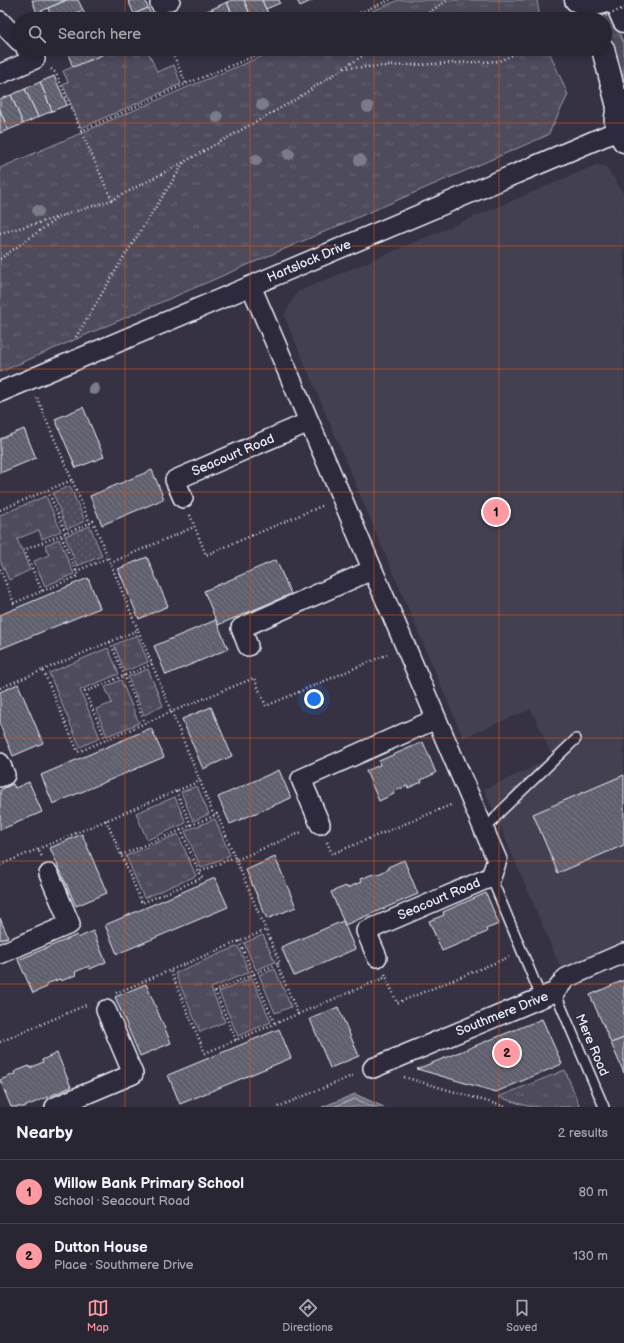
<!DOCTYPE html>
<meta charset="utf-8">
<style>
:root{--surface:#282633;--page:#34323f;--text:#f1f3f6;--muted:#a5a5ac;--line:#44434e;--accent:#ff9aa2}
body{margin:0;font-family:"Balsamiq Sans",sans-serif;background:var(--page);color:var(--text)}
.you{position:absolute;left:314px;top:699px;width:14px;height:14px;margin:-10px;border:3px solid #fff;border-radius:50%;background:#1a73e8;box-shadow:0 0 0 6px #1a73e833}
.badge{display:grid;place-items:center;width:26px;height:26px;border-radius:50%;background:var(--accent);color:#111;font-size:13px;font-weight:700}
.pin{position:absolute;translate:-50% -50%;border:2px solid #fff;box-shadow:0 1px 4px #0006}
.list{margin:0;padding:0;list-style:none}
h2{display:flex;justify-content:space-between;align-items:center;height:52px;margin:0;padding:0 16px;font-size:17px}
h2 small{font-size:13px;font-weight:400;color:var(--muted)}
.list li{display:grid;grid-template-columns:26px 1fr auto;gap:12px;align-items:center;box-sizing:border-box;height:64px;padding:0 16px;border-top:1px solid var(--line)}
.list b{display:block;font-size:15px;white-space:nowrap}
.list p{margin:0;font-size:13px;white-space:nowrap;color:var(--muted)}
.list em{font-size:13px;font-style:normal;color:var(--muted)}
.icon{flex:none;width:22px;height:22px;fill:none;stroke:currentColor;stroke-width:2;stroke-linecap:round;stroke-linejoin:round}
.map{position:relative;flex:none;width:624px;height:1107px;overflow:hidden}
.search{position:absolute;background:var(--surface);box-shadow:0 2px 6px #0003;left:12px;right:12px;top:12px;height:44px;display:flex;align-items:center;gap:10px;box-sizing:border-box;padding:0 14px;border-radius:22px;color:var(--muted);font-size:15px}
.sheet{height:180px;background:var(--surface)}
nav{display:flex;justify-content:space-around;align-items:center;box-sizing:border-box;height:56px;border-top:1px solid var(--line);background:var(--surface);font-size:11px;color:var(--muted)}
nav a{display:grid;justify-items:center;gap:2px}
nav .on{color:var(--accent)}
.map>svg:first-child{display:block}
.built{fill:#433f51}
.grass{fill:url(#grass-tufts);stroke:#9a9eaa}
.garden{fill:url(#garden-dots);stroke:#9a9eaa}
.water{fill:url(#water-waves);stroke:#a0a4af}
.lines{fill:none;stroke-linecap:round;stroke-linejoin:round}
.shore{stroke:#b8bec8;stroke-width:1}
.building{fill:url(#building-back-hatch);stroke:#e8f1f8}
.lane-casing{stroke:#e8f1f8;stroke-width:12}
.street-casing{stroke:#e8f1f8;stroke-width:22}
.secondary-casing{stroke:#e8f1f8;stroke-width:25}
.path{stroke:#e8f1f8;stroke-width:2.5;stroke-dasharray:1 3;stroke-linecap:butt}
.lane{stroke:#2f2a3d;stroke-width:9}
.street{stroke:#2f2a3d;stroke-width:19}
.secondary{stroke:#2f2a3d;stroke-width:22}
.path-bridge{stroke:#e8f1f8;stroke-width:2.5;stroke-dasharray:1 3;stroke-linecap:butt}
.tree{fill:#7a7b89}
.grid{fill:none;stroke:#e8590c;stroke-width:1;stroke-opacity:0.55}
.labels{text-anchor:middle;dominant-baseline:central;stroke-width:3;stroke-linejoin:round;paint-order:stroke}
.street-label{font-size:13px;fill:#e8f1f8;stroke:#2f2a3d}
</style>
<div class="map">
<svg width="624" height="1107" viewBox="0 0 624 1107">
<defs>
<pattern id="grass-tufts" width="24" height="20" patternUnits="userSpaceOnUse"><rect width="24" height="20" fill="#4d4b5c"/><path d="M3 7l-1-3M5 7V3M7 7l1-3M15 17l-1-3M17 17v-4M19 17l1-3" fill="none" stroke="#676574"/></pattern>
<pattern id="garden-dots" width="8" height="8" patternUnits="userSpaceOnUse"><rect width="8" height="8" fill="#4d4b5c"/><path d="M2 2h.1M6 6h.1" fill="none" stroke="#676574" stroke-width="1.8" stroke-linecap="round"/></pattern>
<pattern id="water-waves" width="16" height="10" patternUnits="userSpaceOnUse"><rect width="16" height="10" fill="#70717f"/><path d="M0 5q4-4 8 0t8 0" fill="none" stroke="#5b5c64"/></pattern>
<pattern id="building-back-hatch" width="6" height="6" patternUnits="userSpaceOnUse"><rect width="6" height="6" fill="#605e6e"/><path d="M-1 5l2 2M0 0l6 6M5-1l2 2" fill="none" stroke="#777683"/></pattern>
</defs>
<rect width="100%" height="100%" fill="#363244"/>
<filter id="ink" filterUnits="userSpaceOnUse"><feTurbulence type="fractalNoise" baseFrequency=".025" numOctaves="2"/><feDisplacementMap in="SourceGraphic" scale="8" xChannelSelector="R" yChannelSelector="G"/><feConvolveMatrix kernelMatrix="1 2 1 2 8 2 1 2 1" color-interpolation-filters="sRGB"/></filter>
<g filter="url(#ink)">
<polygon class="built" points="596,165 605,166 616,181 624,195 624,946 562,971 484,789 525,771 552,756 531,709 463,738 284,315 297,292"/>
<g class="grass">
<polygon points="399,0 537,0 540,19 353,19"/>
<polygon points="608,6 624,44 624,83 618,86 605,38 605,19 597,19 594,12"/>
<polygon points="116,49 147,49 157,72 174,65 181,84 81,128 63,85 68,82 63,71"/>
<polygon points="280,49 548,49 568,95 548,135 0,372 0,168 188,87"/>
<polygon points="46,496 61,531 42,539 39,530 17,539 30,570 9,580 0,560 0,515"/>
<polygon points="59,539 74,574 45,586 34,561 49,555 45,545"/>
<polygon points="137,635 148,662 125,671 114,645"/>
<polygon points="108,648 119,674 80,690 100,738 80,747 49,673"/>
<polygon points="148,669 163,706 144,715 128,677"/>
<polygon points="121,680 139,723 107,736 96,709 112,703 105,687"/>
<polygon points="175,797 186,823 147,840 136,813"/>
<polygon points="215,819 230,855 201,868 185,831"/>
<polygon points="178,834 196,876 144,898 126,856"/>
<polygon points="263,935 275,962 256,970 244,943"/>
<polygon points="238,946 249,972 211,988 225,1022 200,1032 175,973"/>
<polygon points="275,969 291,1007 275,1013 259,975"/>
<polygon points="252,978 271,1022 238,1036 219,992"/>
<polygon points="565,1070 580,1107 531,1107 498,1097"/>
</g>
<g class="garden">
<polygon points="70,486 85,521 67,529 53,493"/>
<polygon points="90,526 102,556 77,566 65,536"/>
<polygon points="197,786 209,814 193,821 181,792"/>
</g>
<polygon class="water" points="355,1094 384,1107 322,1107"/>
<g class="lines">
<polyline class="shore" points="333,1107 355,1099 374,1107"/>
</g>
<g class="building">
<polygon points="32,0 66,0 37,13"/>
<polygon points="67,0 78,0 83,10 63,19 52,19 48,8"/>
<polygon points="128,0 145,0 148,8 134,14"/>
<polygon points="232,0 244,0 252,19 234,19 227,2"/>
<polygon points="244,0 262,0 270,18 252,19"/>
<polygon points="262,0 279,0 280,3 266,9"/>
<polygon points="297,0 313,0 300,6"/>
<polygon points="227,2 234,19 216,19 212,9"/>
<polygon points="148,8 153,19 136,19 134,14"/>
<polygon points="212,9 216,19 198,19 196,15"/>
<polygon points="83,10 87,19 63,19"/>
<polygon points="74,49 100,49 102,55 73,67 67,52"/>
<polygon points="177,49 194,49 194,50 180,56"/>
<polygon points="54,76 67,105 52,111 40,82"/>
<polygon points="40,82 52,111 38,117 25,89"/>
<polygon points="25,89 38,117 23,124 11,95"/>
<polygon points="11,95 23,124 8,130 0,110 0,99"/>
<polygon points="0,110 8,130 0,133"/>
<polygon points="83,407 104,457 76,468 55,419"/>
<polygon points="24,429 36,458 0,473 0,439"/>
<polygon points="152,470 164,499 102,525 90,496"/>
<polygon points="147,557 168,606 139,619 118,569"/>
<polygon points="276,560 291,594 218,625 204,591"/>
<polygon points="88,578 100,608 0,649 0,615"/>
<polygon points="216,620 228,649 166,675 154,646"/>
<polygon points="18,684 43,743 13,756 0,725 0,692"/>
<polygon points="211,707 232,756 203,769 182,719"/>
<polygon points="151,728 164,757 53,804 41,775"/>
<polygon points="423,742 436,773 421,780 422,782 408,788 407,786 393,792 394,794 379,801 366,771 380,765 379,761"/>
<polygon points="279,770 291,798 230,824 218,797"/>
<polygon points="624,775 624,845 558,873 533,814"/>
<polygon points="29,782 42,812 0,830 0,790 13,784 15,788"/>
<polygon points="82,834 107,893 76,906 50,848"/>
<polygon points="275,857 296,907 267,919 246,870"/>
<polygon points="404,860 418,894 345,925 331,892 346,886 347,888 361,882 360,879 376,873 376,875 389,869 388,867"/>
<polygon points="215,878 228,907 117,954 105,925"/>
<polygon points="486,893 499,924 486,929 487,932 442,951 429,921 444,915 443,912"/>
<polygon points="0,918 8,937 0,940"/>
<polygon points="343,921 355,949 294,976 281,947"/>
<polygon points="93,931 106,962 90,969 89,966 75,972 76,975 61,981 60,979 46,984 47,987 33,993 18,960 77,935 78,938"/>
<polygon points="624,980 624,1038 611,1043 590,995"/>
<polygon points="146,984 171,1043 140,1056 115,997"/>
<polygon points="338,1007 359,1056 330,1068 310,1019"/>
<polygon points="542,1019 562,1064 496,1092 417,1069"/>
<polygon points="279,1029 291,1058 180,1104 168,1075"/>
<polygon points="624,1038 624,1073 611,1043"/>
<polygon points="57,1053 71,1087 24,1107 11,1107 0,1080 15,1074 14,1072 29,1066 30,1068 43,1062 42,1060"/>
</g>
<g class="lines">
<g class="lane-casing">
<g id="lane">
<polyline points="484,832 500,812 576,739"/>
<polyline points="491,877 541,997"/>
<polyline points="555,992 604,1107"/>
</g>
</g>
<g class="street-casing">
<g id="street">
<polyline points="160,4 170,0"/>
<polyline points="0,21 19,41"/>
<polyline points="0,74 35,59 26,49"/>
<polyline points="251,286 497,860 491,877 366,931 377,957"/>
<polyline points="0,392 617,131"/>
<polyline points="183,498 175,480 309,422"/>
<polyline points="248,646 241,628 372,570"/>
<polyline points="0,763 5,775 0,777"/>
<polyline points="320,824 301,779 436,719"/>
<polyline points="0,954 70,924 49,874"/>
<polyline points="373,1068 555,992 566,978 624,953"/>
<polyline points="55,1107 133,1074 106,1010"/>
</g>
</g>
<g class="secondary-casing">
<g id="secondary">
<path d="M576 0C587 6 598 5 609 0"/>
<polyline points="615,0 624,21"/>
<polyline points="603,49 618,107"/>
<path d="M624 100C612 115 614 126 624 141"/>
</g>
</g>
<g class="path">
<polyline points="345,19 390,0"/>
<polyline points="419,19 448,0"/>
<polyline points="171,49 186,84"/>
<polyline points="344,68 373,49"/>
<polyline points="51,69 56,73 81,131 112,200"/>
<polyline points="81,131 186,84 272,49"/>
<polyline points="0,233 42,222 112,200 184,162 293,101 344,68 499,61 527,49"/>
<polyline points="0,259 59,217"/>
<polyline points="76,337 125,255 184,163"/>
<polyline points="37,398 72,480"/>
<polyline points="48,491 66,533"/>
<polyline points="0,510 72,480 90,523 93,521 138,630"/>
<polyline points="190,515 206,555 324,505"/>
<polyline points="110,563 194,527"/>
<polyline points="0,569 14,603 78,576 61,535"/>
<polyline points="76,571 108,558"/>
<polyline points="42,591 24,550 90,523"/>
<polyline points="110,642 145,723"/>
<polyline points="43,670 138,630 200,781"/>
<polyline points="0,688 43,670 78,752 171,712 254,678 266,706 388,654"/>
<polyline points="106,740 85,692 152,664"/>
<polyline points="176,791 191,825 181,830 199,872"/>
<polyline points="106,820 142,903 202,878 199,872 235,857"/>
<polyline points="191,825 214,816"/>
<polyline points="327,842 332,854 453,804"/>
<polyline points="38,849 200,781 214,816 217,814 236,860 302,832"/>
<polyline points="121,855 181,830"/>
<polyline points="236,860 266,930"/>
<polyline points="0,865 38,849 42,857"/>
<polyline points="239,941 275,1024"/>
<polyline points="385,974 397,1003 509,957"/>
<polyline points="116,993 266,930 280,963 277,964 298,1014 205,1053 170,970"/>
<polyline points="298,1014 386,977"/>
<polyline points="236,1040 215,991 277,964"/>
<polyline points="0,1042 86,1005"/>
<polyline points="404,1077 506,1107"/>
<polyline points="278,1107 354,1075"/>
</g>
<use href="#lane" class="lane"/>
<use href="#street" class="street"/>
<use href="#secondary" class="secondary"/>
<polyline class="path-bridge" points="598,19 624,8"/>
</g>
<g class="tree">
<circle cx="262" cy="105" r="6"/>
<circle cx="368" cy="107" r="6"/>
<circle cx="217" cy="117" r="6"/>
<circle cx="289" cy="154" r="6"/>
<circle cx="256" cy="160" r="6"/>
<circle cx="360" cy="160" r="6"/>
<circle cx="38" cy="211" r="6"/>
<circle cx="94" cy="389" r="6"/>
</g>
</g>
<path class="grid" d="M125 0V19M250 0V19M374 0V19M499 0V19M125 49V1107M250 49V1107M374 49V1107M499 49V1107M0 123H624M0 246H624M0 369H624M0 492H624M0 615H624M0 738H624M0 861H624M0 984H624"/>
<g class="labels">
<g class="street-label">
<text transform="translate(309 261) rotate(-23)">Hartslock Drive</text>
<text transform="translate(233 455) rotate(-23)">Seacourt Road</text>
<text transform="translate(439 899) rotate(-23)">Seacourt Road</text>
<text transform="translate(502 1014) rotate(-22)">Southmere Drive</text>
<text transform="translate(592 1045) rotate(67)">Mere Road</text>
</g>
</g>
</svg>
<div class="you"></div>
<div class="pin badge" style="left:496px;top:512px">1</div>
<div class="pin badge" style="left:507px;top:1053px">2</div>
<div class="search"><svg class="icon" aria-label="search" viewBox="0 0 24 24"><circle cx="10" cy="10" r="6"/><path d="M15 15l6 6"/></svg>Search here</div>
</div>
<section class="sheet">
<h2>Nearby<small>2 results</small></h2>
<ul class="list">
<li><span class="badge">1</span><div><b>Willow Bank Primary School</b><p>School · Seacourt Road</p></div><em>80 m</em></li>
<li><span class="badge">2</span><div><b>Dutton House</b><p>Place · Southmere Drive</p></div><em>130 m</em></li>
</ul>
</section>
<nav>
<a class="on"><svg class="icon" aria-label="map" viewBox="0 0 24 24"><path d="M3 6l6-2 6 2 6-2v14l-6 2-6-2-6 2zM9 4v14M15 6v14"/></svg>Map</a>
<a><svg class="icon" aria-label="directions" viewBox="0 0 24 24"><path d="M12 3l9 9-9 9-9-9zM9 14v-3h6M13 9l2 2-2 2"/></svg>Directions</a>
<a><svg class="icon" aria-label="saved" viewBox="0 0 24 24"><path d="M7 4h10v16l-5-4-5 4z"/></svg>Saved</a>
</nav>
